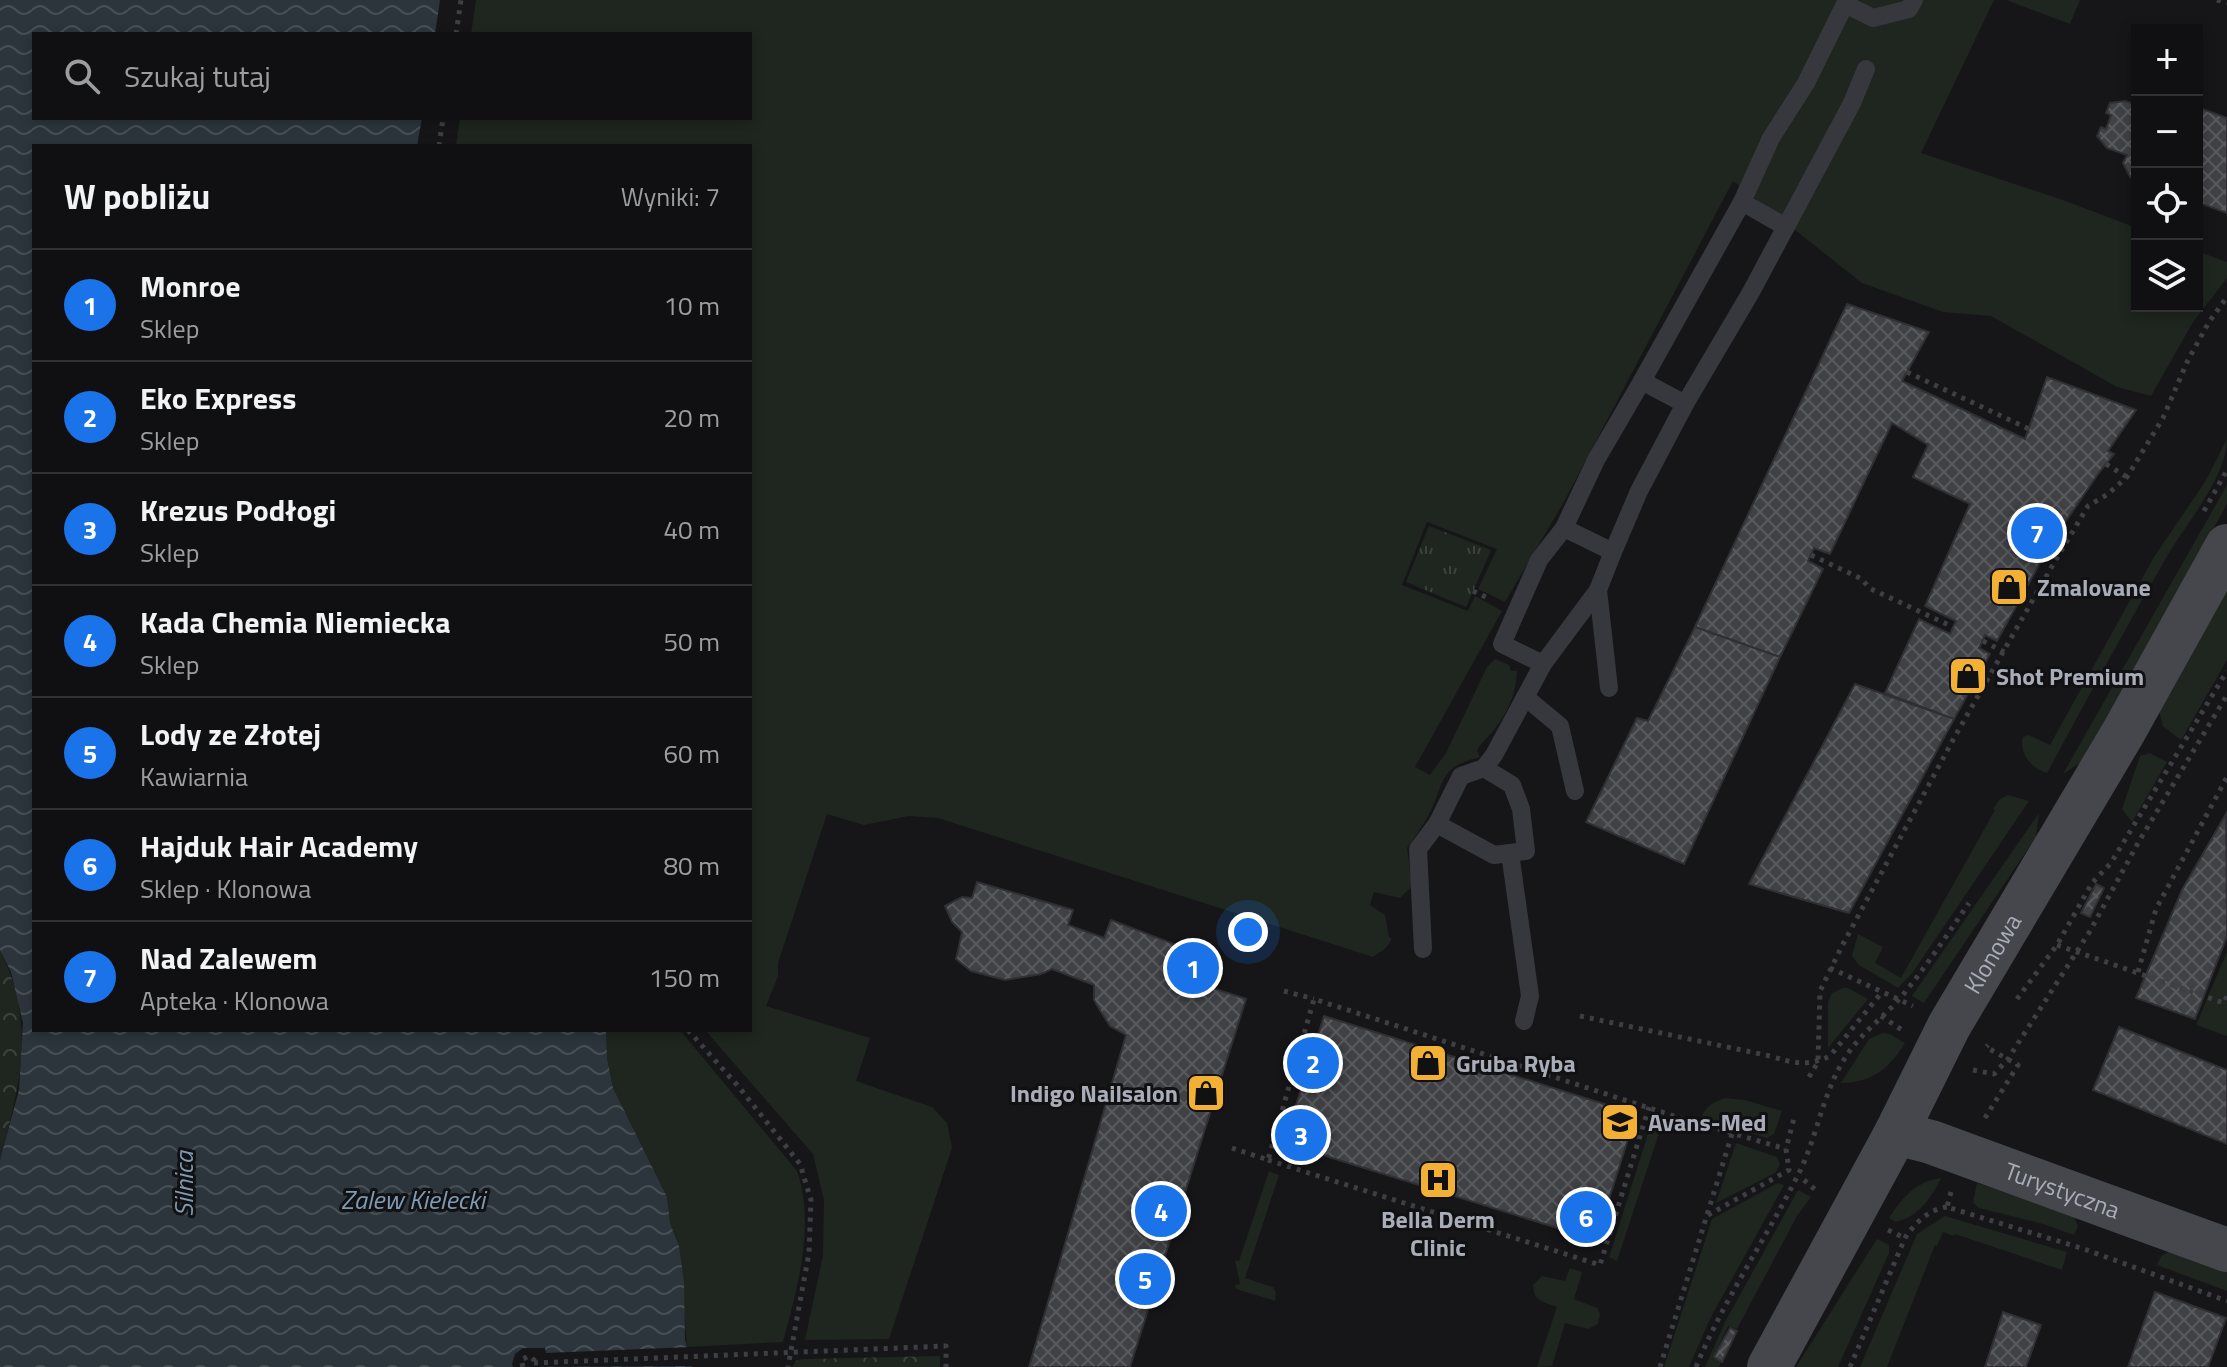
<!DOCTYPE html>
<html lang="pl">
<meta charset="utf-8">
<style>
:root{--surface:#101012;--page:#1e1e20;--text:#f1f3f6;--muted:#9c9d9f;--line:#303032;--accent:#1a73e8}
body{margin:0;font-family:"Titillium Web",sans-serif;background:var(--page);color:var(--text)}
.controls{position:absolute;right:24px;top:24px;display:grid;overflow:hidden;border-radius:0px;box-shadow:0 4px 12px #0003}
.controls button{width:72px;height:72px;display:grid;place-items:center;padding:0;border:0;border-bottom:2px solid var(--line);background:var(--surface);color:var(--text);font:40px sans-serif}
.you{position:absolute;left:1248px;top:932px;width:28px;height:28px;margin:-20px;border:6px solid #fff;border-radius:50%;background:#1a73e8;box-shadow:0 0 0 12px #1a73e833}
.badge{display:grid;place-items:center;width:52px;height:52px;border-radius:50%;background:var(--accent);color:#fff;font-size:26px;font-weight:700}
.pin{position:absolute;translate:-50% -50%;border:4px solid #fff;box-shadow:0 2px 8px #0006}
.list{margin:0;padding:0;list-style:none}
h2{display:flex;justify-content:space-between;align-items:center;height:104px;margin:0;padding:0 32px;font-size:34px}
h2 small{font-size:26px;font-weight:400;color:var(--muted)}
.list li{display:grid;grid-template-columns:52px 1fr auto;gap:24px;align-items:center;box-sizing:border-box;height:112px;padding:0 32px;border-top:2px solid var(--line)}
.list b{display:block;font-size:30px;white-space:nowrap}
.list p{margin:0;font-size:26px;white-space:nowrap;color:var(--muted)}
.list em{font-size:26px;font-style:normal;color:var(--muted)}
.icon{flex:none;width:44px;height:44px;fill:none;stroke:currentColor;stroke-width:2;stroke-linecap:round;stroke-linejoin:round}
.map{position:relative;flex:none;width:2227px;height:1367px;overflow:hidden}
.search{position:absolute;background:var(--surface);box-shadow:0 4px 12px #0003;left:32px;top:32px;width:720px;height:88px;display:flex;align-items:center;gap:20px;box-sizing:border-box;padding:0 28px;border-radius:0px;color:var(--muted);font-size:30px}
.panel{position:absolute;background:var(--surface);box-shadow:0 4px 12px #0003;left:32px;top:144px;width:720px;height:888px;border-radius:0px}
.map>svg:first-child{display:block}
.green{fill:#1e261f}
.forest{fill:url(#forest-crowns)}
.park{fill:url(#park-tufts)}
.water{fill:url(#water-waves)}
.pier{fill:#161618}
.building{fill:url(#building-cross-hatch);stroke:#303034;stroke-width:2}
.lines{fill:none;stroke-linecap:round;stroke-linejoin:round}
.path{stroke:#3d3f44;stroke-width:5;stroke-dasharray:4 6;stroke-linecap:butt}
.lane{stroke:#37383d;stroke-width:18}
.secondary{stroke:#45474d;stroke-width:44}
.labels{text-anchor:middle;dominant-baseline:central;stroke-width:6;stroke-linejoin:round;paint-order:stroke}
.poi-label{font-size:24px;font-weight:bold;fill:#a8adb8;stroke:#111113;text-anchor:start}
.street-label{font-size:24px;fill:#a8adb8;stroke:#111113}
.water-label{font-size:26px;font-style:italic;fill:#7f9bb3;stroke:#111113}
</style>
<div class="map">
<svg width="2227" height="1367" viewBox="0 0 2227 1367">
<defs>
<pattern id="forest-crowns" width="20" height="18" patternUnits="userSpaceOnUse" patternTransform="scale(2)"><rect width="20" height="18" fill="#1e261f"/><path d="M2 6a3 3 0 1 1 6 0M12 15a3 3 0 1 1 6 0" fill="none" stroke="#3c433d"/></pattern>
<pattern id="park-tufts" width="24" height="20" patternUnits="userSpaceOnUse" patternTransform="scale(2)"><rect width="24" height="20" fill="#1e261f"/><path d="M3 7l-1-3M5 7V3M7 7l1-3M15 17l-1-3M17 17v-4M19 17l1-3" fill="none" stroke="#3c433d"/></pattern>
<pattern id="water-waves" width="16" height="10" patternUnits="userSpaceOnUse" patternTransform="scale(2)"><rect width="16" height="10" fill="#2c353c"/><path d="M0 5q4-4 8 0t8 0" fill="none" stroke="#485056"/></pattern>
<pattern id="building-cross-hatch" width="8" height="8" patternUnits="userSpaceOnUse" patternTransform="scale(2)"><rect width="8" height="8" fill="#404145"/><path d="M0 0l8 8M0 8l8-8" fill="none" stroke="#595a5e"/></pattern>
</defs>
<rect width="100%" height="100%" fill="#161618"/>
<g class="green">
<path d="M476 0H1994L1921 153 2060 199 2137 228V306H2197V251L2227 262V278L2193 322 2151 396 2117 387 1991 316 1943 312 1862 283 1733 181 1565 500 1505 602 1478 589 1497 549 1427 522 1402 585 1468 611 1475 596 1502 611 1415 767 1430 775 1446 753 1487 667 1495 659 1509 665 1511 671H1517C1516 695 1508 712 1494 730 1488 738 1481 742 1477 751L1480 757C1436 768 1446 783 1428 816 1422 827 1414 838 1407 848L1412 886 1400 898 1374 892 1370 905 1385 915 1389 937 1392 939 1386 948 1373 957 938 818 909 816 864 825 827 814 778 963V976L766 1006 870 1038 856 1081 932 1107 947 1123 952 1148 889 1339 805 1340 823 1255 824 1200 813 1154 705 1030H750V146H456L460 118H750V34H471Z"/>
<polygon points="2006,0 2080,0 2070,24"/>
<path d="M2227 439C2227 477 2185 525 2166 558 2125 629 2086 701 2047 773 2031 768 2019 754 2023 737L2029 735 2050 745 2154 557 2205 482Z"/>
<polygon points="2227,485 2227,504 2096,741 2080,763 2063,774"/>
<polygon points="2227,589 2227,660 2181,740 2163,726 2159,711"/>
<polygon points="2150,753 2167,762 2132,822 2122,809 2140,756"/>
<polygon points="2008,795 2029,801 1913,972 1898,988 1859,965 1852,956 1858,934 1883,947 1875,963 1901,978 1995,810 1993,809 2000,799"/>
<polygon points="2039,813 2036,837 1924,1003 1912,996"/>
<polygon points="2227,952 2227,1036 2196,1025"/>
<polygon points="1843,988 1848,988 1868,999 1828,1048 1828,1002 1832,993"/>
<path d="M606 1030H680L797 1171C816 1225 797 1289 783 1342L687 1347 679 1246 670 1223 667 1197 613 1088 607 1058Z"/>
<path d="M1882 1033 1890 1034 1905 1043C1890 1068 1871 1083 1841 1083L1869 1039Z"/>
<path d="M1725 1098 1745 1100 1782 1111 1774 1134 1767 1138 1701 1118C1706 1106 1713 1102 1725 1098Z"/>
<polygon points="1653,1118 1663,1121 1617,1261 1609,1257"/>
<polygon points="1736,1143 1777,1157 1780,1165 1775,1173 1716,1203"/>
<polygon points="1269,1171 1279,1175 1245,1278 1273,1287 1276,1293 1275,1301 1236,1289 1235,1285 1240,1284 1235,1260 1239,1261"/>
<path d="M1941 1178C1931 1198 1919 1216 1896 1222L1889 1218C1901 1199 1916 1181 1941 1178Z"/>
<polygon points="1778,1183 1784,1185 1711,1317 1689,1367 1664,1367 1712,1219"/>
<polygon points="1977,1183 2073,1215 2078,1226 2074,1235 2043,1224 1979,1208 1973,1202"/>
<polygon points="1798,1190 1811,1197 1797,1216 1737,1329 1728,1326 1713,1358 1721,1362 1719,1367 1705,1367 1725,1322"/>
<polygon points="1945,1216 2067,1252 2062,1270 1955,1234 1954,1236 1943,1232 1937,1246 1935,1245 1887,1367 1860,1367 1917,1234"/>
<polygon points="1877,1239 1889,1245 1889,1253 1838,1367 1796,1367"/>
<polygon points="2171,1251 2227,1272 2227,1291 2157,1265 2161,1256"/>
<path d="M1570 1268 1582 1272 1574 1299 1597 1308 1600 1314 1598 1324 1588 1329 1565 1323 1552 1366 1537 1367 1557 1307C1544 1302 1533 1301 1533 1285L1542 1276 1565 1281Z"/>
</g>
<g class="forest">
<path d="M0 950C37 1025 20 1084 0 1160Z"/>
<polygon points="940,1356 940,1367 792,1367 797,1360 806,1359"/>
</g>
<polygon class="park" points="1429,526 1491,550 1466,607 1406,582"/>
<polygon class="water" points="0,0 440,0 435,34 34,34 34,118 422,118 417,146 34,146 34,1030 606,1030 607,1058 613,1088 667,1197 670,1223 679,1246 684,1283 685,1340 692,1367 0,1367 0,1160 19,1090 23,1023 11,972 0,950"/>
<polygon class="pier" points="691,1347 696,1366 513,1367 512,1364 515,1354 523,1348 545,1348 546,1353"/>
<g class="building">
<polygon points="2125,101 2137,105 2137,180 2130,177 2123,163 2127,155 2107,148 2097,136 2101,127 2106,129 2111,115 2106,113 2110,103"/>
<polygon points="2197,107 2227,118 2227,213 2197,202"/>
<polygon points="1847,304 1929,332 1902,381 2025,439 2047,377 2136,410 2108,451 2114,454 2098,474 2051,543 1997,641 1985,635 1979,648 1990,654 1954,719 1885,693 1919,619 1950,634 1956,621 1925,606 1970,504 1913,477 1928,445 1892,423 1830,554 1814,548 1808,561 1823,569 1780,657 1695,627"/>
<polygon points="1695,627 1780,657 1684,864 1586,822 1637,718 1648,721"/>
<polygon points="1855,684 1954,719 1849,913 1749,884"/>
<polygon points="2226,814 2227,936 2195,1019 2136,998 2182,890"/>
<polygon points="977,882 1073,910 1068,925 1104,938 1111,920 1208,957 1197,983 1246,999 1130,1367 1029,1367 1126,1035 1110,1026 1101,1012 1094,1000 1094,985 1052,969 1041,974 1005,980 971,971 956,959 962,932 952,922 945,906 962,897 972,898"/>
<polygon points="2096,884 2104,888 2090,917 2081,913"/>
<polygon points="1324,1016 1636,1114 1596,1240 1284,1143"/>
<polygon points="2119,1027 2227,1070 2227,1144 2093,1090"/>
<polygon points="2155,1292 2226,1318 2208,1367 2128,1367"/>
<polygon points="2003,1312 2041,1325 2026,1367 1985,1367"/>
<polygon points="1730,1328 1737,1331 1722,1362 1714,1357"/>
</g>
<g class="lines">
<g class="path">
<polyline points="2217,0 2227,3"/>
<polyline points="456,34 461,0"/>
<polyline points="439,146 443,118"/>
<polyline points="1907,372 2029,429"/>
<polyline points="2106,464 2127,477"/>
<polyline points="2204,511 2227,470"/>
<polyline points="1811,555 1862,579 1869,588 1953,627"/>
<polyline points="1473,591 1490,599"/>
<polyline points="1983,641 2004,652"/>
<polyline points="2057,945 2224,1003 2227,996"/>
<polyline points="1830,968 1913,1006"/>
<polyline points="2138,972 2156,909 2227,777"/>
<polyline points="1284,991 1314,999"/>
<polyline points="2017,999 2057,945 2092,883 2111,863 2227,671"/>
<path d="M1580 1016 1770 1056C1793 1063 1807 1067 1830 1056L1882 992"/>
<polyline points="1881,1016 1902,1030"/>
<polyline points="688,1030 738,1086 800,1164 811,1200 809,1253 788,1367"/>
<polyline points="1973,1070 1994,1074 2008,1059 2090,931 2138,843 2227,695"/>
<polyline points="1809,1077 1818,1062 1820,991 1842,946 1954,738 2051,568 2088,506 2108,494 2127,477 2163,418 2188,360 2209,322 2227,297"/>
<polyline points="1985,1118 2018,1065 1986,1047 1988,1045"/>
<polyline points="1232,1148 1268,1160 1314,999 1680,1118 1786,1149"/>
<polyline points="1268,1160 1600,1265 1649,1107"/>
<polyline points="1804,1180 1818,1192"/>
<polyline points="1951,1192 1947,1207 2084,1249 2227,1301"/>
<polyline points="1708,1215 1789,1170 1786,1149 1794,1118"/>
<polyline points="1888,1230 1905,1238"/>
<polyline points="534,1363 946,1346 946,1367"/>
<polyline points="523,1367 521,1360 529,1356 534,1360 533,1367"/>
<polyline points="1660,1367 1732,1134"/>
<path d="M1696 1367C1724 1299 1766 1239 1799 1173 1818 1135 1823 1090 1847 1055 1862 1032 1884 1017 1901 997 1926 967 1947 935 1969 903"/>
<path d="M1850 1367 1905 1238C1915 1223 1929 1209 1947 1207"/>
</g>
<g class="lane">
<polyline points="1845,4 1873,18 1909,9 1914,0"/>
<polyline points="1786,227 1742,202 1771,138 1806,83 1847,0"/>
<polyline points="1685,404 1642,381 1742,202"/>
<polyline points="1564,528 1539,560 1502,644 1543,664 1598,590"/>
<polyline points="1613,552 1564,528 1596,460 1642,381"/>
<polyline points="1609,688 1598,590 1613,552 1639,491 1685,404 1751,292 1852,103 1866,69"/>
<polyline points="1525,697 1560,726 1575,791"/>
<polyline points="1484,768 1512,785 1521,809 1526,851 1494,855 1437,824 1461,776 1484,768 1494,755 1543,664"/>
<polyline points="1510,853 1530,996 1524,1021"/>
<polyline points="1423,949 1418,849 1437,824"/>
</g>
<g class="secondary">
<path id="s1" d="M1896 1133 1931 1142 2227 1250"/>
<path id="s2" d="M1769 1367 1896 1133 1949 1026 2123 733 2227 546"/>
</g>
</g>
<defs>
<g id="shop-square" transform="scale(2)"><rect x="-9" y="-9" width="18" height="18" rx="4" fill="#f2b134" stroke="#111113"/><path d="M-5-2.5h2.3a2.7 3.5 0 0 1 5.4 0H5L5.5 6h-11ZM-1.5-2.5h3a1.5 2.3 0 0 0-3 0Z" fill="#111"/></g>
<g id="university-square" transform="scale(2)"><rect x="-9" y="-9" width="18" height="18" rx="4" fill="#f2b134" stroke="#111113"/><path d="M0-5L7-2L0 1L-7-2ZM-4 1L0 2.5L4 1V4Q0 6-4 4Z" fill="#111"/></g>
<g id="hospital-square" transform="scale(2)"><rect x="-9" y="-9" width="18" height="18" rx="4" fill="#f2b134" stroke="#111113"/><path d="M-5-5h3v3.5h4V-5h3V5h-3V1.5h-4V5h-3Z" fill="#111"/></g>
</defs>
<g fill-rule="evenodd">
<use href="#shop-square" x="2009" y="587"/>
<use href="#shop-square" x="1968" y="676"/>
<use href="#shop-square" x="1428" y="1063"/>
<use href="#shop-square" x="1206" y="1093"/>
<use href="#university-square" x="1620" y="1122"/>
<use href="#hospital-square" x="1438" y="1180"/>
</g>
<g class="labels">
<g class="poi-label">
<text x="2037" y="587">Zmalovane</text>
<text x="1996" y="676">Shot Premium</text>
<text x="1456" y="1063">Gruba Ryba</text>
<text x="1178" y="1093" text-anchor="end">Indigo Nailsalon</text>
<text x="1648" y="1122">Avans-Med</text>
<text x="1438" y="1219" text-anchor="middle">Bella Derm<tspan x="1438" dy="28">Clinic</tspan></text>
</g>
<g class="street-label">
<text stroke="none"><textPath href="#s2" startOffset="470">Klonowa</textPath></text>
<text stroke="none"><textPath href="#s1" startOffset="176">Turystyczna</textPath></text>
</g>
<g class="water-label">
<text transform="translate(183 1184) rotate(-90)">Silnica</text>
<text x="413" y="1199">Zalew Kielecki</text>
</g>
</g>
</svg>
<div class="controls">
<button>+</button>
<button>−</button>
<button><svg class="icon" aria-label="locate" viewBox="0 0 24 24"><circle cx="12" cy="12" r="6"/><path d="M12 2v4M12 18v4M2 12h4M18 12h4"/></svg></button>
<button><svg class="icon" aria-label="layers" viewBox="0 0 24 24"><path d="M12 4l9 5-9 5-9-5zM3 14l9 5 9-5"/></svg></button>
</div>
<div class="you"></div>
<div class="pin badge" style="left:1193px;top:968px">1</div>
<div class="pin badge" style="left:1313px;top:1063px">2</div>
<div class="pin badge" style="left:1301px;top:1135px">3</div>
<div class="pin badge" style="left:1161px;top:1211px">4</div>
<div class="pin badge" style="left:1145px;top:1279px">5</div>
<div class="pin badge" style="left:1586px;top:1217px">6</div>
<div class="pin badge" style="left:2037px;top:533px">7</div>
<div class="search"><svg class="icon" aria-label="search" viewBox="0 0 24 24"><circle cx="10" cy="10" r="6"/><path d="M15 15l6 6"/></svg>Szukaj tutaj</div>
<section class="panel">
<h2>W pobliżu<small>Wyniki: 7</small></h2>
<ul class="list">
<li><span class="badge">1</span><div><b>Monroe</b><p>Sklep</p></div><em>10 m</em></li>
<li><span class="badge">2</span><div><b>Eko Express</b><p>Sklep</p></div><em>20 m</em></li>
<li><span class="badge">3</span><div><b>Krezus Podłogi</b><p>Sklep</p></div><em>40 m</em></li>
<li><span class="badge">4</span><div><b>Kada Chemia Niemiecka</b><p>Sklep</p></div><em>50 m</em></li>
<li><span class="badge">5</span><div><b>Lody ze Złotej</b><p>Kawiarnia</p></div><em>60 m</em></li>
<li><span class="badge">6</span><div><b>Hajduk Hair Academy</b><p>Sklep · Klonowa</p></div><em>80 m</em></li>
<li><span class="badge">7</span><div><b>Nad Zalewem</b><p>Apteka · Klonowa</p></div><em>150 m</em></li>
</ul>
</section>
</div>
